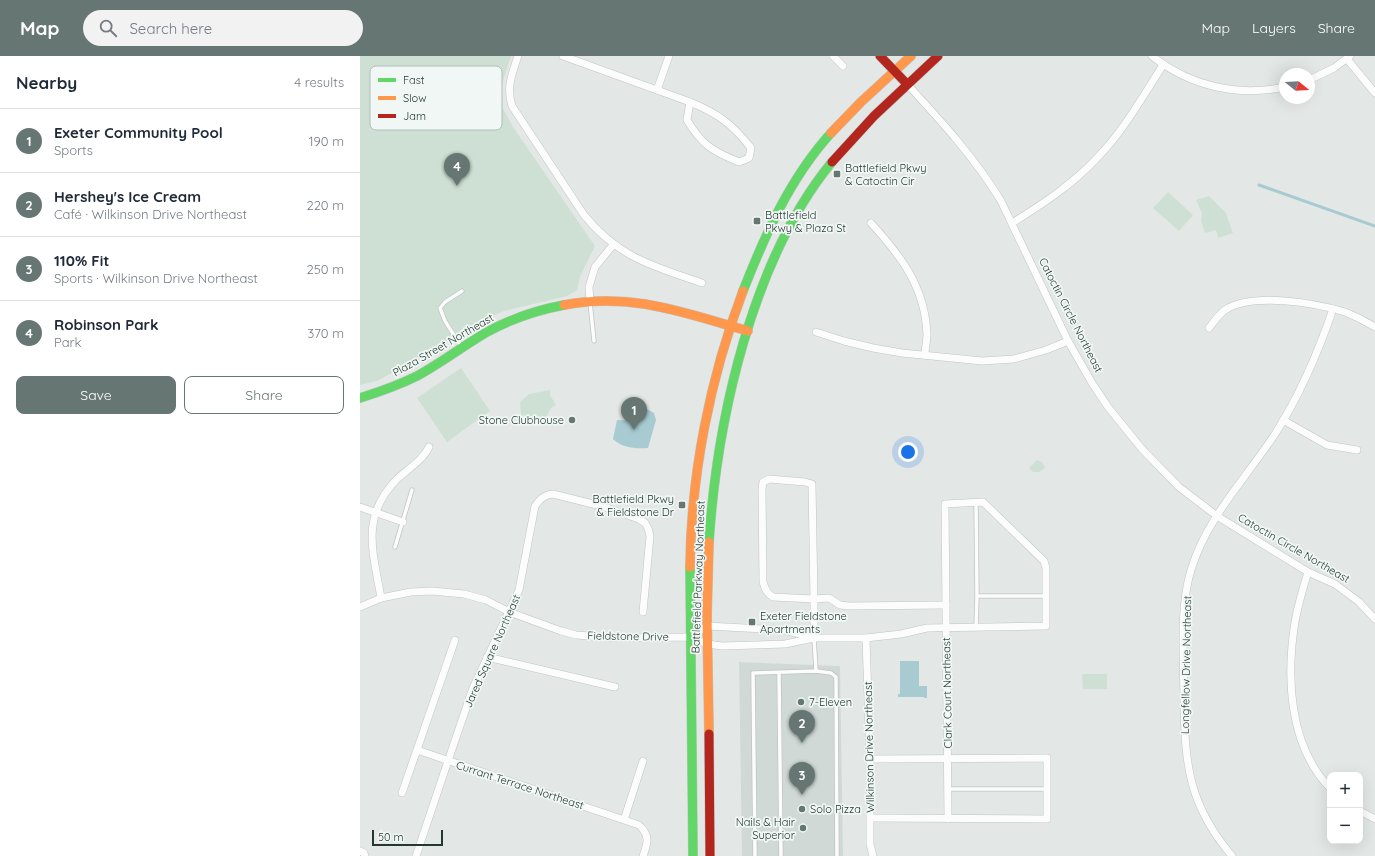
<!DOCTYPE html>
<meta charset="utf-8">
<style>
:root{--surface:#fff;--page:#f2f2f3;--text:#1f2937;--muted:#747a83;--line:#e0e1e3;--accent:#667672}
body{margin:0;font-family:Quicksand,sans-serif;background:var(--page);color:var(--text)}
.controls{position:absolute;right:12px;bottom:12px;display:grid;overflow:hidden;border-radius:8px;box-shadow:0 4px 16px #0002}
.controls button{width:36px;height:36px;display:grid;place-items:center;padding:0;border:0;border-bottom:1px solid var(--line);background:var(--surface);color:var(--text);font:20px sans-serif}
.compass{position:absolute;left:919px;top:12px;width:36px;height:36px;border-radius:50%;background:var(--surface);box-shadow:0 4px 16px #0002;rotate:108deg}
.scale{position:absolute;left:12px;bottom:10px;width:71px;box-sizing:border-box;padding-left:4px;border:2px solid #233833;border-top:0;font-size:11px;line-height:14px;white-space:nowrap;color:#233833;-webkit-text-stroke:3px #f1f7f4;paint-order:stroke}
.you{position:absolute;left:548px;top:396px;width:14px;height:14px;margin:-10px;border:3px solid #fff;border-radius:50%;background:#1a73e8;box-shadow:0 0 0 6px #1a73e833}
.badge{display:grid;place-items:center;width:26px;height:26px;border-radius:50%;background:var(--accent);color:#fff;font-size:13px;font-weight:700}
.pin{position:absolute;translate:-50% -33px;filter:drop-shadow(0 1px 2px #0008)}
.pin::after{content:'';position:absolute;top:21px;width:14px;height:12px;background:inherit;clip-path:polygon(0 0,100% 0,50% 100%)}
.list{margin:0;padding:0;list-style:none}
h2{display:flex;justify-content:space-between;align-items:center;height:52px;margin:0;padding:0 16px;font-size:17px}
h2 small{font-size:13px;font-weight:400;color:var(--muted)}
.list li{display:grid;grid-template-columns:26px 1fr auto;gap:12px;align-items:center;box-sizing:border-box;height:64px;padding:0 16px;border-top:1px solid var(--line)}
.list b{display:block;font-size:15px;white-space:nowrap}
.list p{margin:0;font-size:13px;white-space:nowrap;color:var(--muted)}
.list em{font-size:13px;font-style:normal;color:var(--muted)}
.actions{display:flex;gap:8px;padding:12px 16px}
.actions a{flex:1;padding:9px 0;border:1px solid var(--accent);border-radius:8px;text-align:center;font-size:14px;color:var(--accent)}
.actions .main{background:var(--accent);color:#fff}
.icon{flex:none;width:22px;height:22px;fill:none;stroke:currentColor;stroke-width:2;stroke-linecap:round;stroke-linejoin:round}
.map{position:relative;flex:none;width:1015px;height:800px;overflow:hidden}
header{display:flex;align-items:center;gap:24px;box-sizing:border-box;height:56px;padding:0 20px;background:var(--accent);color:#fff}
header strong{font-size:19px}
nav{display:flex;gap:22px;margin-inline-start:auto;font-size:14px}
.search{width:280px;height:36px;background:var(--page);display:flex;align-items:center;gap:10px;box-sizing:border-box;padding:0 14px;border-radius:22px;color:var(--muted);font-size:15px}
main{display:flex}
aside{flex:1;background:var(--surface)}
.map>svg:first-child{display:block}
.built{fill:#d1d9d6}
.green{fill:#cee0d3}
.water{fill:#a8cbd2}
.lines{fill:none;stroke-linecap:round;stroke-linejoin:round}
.stream{stroke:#a8cbd2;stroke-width:3}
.lane-casing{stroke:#c0c5c3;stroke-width:5}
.street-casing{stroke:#c0c5c3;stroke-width:8}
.fast-casing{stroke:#bfc5c3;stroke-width:10}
.slow-casing{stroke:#bfc5c3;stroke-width:10}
.jam-casing{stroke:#bfc5c3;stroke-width:10}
.lane{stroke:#fbfcfb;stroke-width:3.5}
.street{stroke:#fbfcfb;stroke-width:7}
.fast{stroke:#63d668;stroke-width:9}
.slow{stroke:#ff974d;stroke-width:9}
.jam{stroke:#b3261e;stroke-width:9}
.poi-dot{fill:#667672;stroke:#f1f7f4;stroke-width:1.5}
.labels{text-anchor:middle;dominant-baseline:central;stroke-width:3.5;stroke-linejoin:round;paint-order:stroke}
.poi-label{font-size:11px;fill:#233833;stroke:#f1f7f4;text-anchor:start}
.street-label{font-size:11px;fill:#233833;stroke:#f1f7f4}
.key{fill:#f1f7f4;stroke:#b3beba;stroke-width:1}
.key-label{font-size:11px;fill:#233833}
</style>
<header>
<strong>Map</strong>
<div class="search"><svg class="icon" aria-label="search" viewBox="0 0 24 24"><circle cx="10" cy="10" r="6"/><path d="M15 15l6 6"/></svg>Search here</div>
<nav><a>Map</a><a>Layers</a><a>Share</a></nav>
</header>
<main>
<aside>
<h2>Nearby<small>4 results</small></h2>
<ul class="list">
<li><span class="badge">1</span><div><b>Exeter Community Pool</b><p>Sports</p></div><em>190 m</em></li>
<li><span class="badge">2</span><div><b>Hershey's Ice Cream</b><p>Café · Wilkinson Drive Northeast</p></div><em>220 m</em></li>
<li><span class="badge">3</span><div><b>110% Fit</b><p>Sports · Wilkinson Drive Northeast</p></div><em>250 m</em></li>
<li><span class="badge">4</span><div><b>Robinson Park</b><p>Park</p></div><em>370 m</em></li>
</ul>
<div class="actions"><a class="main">Save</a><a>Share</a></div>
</aside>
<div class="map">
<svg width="1015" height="800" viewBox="0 0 1015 800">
<rect width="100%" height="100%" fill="#e3e8e6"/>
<polygon class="built" points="379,606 480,610 483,800 382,800"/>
<g class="green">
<polygon points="0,0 151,0 141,31 143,53 153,71 235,190 220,221 217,234 207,240 144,255 103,273 68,298 17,325 0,329"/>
<polygon points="808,136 833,159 819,175 793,152"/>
<polygon points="849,140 866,157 873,177 858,182 856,174 845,177 841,165 842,157 836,144"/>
<polygon points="101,312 130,355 87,386 57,342"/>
<polygon points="190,334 190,339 196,349 191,352 186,361 161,359 160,346 169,338"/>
<polygon points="677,404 682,406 685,412 679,416 673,416 669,412"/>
<polygon points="722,618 747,618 747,633 723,633"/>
</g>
<g class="water">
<path d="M287 353 294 357 296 364 288 392C276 393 262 392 253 383L257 364 276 365C278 358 279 354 287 353Z"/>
<polygon points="540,605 559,605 559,630 567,630 567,642 564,642 564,641 538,641 538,638 540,638"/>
</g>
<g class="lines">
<polyline class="stream" points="899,129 1015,170"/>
<g class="lane-casing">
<g id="lane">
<polyline points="230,246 234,285"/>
<polyline points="101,290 85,265 80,252 85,246 102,235"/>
<polyline points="616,446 617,540 685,540"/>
<polyline points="35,491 52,434"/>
<polyline points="616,571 617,540"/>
<polyline points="454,582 456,615"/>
<polyline points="419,617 421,800"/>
<polyline points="588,733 687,733"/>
<polyline points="395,800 393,617 456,615 471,617 476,621 477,800"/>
</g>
</g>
<g class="street-casing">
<g id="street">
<path d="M158 0C152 18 146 32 152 50L224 159C259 202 293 210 342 227"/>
<polyline points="203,0 330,46"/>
<polyline points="473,0 483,10"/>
<path d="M792 0C830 30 877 41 925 31"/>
<polyline points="987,3 1015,37"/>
<polyline points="949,24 974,12 990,0"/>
<path d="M547 28C581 65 615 102 641 145L708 285 732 327 748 351 782 393 819 431 857 460 948 516 975 528 999 546 1015 563"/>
<polyline points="297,34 309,0"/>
<path d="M330 46C359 58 372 68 391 92L389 102 379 106C352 95 342 89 327 64Z"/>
<path d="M511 167C541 200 565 231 567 278 567 285 565 292 565 299"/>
<path d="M652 167C683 148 713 128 738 101 764 74 783 40 803 9"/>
<polyline points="230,245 229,231 235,211 253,189"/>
<path d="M849 272C853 267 859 258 865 254 893 236 955 247 985 256 995 260 1005 265 1015 271"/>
<polyline points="456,276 484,285 513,292 542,297 622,305 654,303 686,294 708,285"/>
<polyline points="923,364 967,389 997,394"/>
<path d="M409 423 445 426 452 428 454 543 413 541C407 538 405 533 403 526L402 433 403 426Z"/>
<polyline points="0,451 43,466"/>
<path d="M948 516C943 532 938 549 935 566 926 621 929 690 970 732"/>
<path d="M21 542C13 495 0 461 37 423 48 413 63 404 69 391"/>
<polyline points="0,551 21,542 51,536 72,535 104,538 126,544 149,556 201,575 216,579 257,582 330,581 347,588 362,590 425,588 454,582 506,582 541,578 567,572 686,570 686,512 684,505 623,446 585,448 588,763"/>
<polyline points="330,581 347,570 424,574 452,581"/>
<polyline points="454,582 454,543 469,542 480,549 489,550 586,549"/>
<polyline points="506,582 510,703 510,788 513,800"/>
<polyline points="127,601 255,631"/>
<path d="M57 694 279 769C290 779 288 787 283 800"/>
<polyline points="510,703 687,702 687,763 511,762"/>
<polyline points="42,737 95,584"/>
<polyline points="1000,755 1015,763"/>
<polyline points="264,764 283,705"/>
<polyline points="0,795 4,797 5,800"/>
<path d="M56 800 88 705 113 632 159 534 175 450C180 443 184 439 193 438L241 450 279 463 285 467 288 472 290 480 283 556"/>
<path d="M872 800C829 749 825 710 824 646 824 605 819 552 831 514 846 463 886 422 915 378 940 339 958 297 973 253"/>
</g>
</g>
<g class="fast-casing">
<g id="fast">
<path d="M383 235C405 179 430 122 471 77"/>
<path d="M0 342C19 336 39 329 57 320 81 307 103 290 127 276 151 263 177 254 204 249"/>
<path d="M349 486C357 363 392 203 472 106"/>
<polyline points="330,511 333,800"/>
</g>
</g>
<g class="slow-casing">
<g id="slow">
<polyline points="471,77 501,46 551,0"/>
<path d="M204 249C273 236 324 257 388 275"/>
<path d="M330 511C331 418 350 322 383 235"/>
<polyline points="349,678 347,558 349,486"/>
</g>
</g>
<g class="jam-casing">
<g id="jam">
<polyline points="520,0 547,28"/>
<polyline points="472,106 514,60 578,0"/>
<polyline points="349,678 350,800"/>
</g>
</g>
<use href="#lane" class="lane"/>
<use href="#street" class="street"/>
<use href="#fast" class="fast"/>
<use href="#slow" class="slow"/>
<use href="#jam" class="jam"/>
</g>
<g class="poi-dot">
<rect x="473" y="114" width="8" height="8" rx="2"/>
<rect x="393" y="161" width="8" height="8" rx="2"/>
<circle cx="212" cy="364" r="4"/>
<rect x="318" y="445" width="8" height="8" rx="2"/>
<rect x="388" y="562" width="8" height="8" rx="2"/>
<circle cx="441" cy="646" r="4"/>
<circle cx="442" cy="753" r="4"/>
<circle cx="443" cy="772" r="4"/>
</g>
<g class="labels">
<g class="poi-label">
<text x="485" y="112">Battlefield Pkwy<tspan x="485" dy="13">&amp; Catoctin Cir</tspan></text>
<text x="405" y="159">Battlefield<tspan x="405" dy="13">Pkwy &amp; Plaza St</tspan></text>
<text x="204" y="364" text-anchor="end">Stone Clubhouse</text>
<text x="314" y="443" text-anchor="end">Battlefield Pkwy<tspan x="314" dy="13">&amp; Fieldstone Dr</tspan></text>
<text x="400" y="560">Exeter Fieldstone<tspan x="400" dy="13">Apartments</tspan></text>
<text x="449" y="646">7-Eleven</text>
<text x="450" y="753">Solo Pizza</text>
<text x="435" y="766" text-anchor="end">Nails &amp; Hair<tspan x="435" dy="13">Superior</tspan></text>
</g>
<g class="street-label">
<text transform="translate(711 259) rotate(63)">Catoctin Circle Northeast</text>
<text transform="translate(83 289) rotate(-30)">Plaza Street Northeast</text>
<text transform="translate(934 492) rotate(30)">Catoctin Circle Northeast</text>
<text transform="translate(338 521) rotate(-88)">Battlefield Parkway Northeast</text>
<text transform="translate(268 580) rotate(1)">Fieldstone Drive</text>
<text transform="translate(132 595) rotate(-66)">Jared Square Northeast</text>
<text transform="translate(826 609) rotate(-89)">Longfellow Drive Northeast</text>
<text transform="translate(587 637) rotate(-91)">Clark Court Northeast</text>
<text transform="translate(509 691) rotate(-91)">Wilkinson Drive Northeast</text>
<text transform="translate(160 729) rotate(18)">Currant Terrace Northeast</text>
</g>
</g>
<rect x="10" y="10" width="132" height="64" rx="6" class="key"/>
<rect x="18" y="22" width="18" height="4" fill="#63d668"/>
<rect x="18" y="40" width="18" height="4" fill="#ff974d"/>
<rect x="18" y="58" width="18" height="4" fill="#b3261e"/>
<g class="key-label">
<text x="43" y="28">Fast</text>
<text x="43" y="46">Slow</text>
<text x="43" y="64">Jam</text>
</g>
</svg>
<div class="controls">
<button>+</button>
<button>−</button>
</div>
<svg class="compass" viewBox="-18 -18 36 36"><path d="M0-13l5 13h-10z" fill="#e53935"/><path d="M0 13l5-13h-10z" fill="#747a83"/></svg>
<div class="scale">50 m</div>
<div class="you"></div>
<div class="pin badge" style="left:274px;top:374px">1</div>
<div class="pin badge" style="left:442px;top:687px">2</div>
<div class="pin badge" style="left:442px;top:739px">3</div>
<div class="pin badge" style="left:97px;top:130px">4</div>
</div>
</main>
